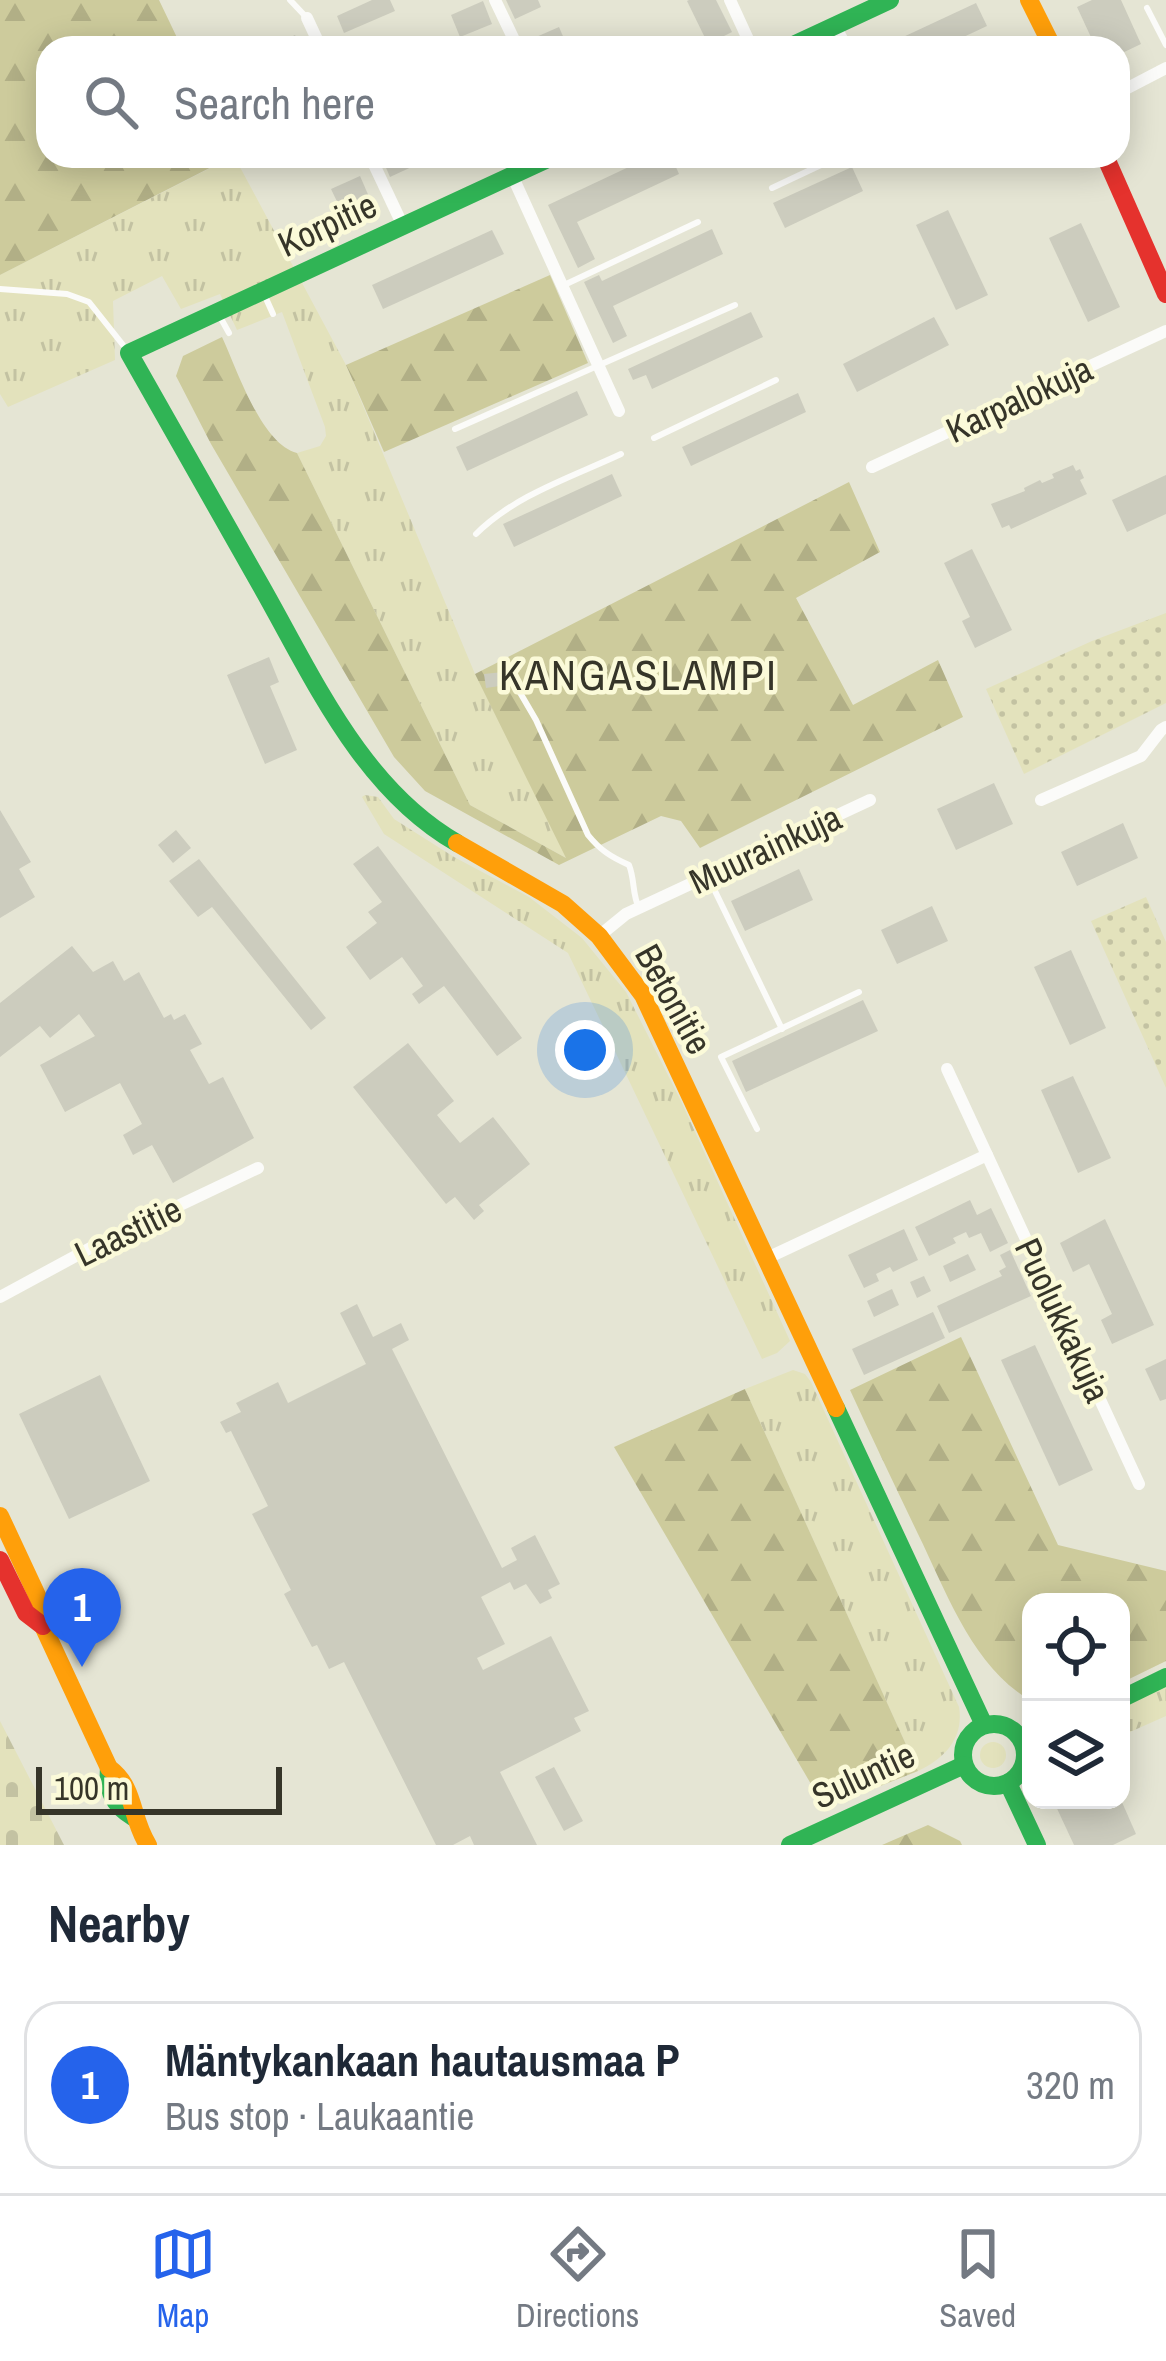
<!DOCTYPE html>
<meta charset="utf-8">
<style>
:root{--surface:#fff;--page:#f6f6f7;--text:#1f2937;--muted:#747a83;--line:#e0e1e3;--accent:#2563eb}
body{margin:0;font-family:"Archivo Narrow",sans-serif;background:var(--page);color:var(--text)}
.controls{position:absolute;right:36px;bottom:36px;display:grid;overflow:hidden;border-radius:24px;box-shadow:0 6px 30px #0003}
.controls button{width:108px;height:108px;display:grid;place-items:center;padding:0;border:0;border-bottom:3px solid var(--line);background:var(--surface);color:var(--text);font:60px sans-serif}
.scale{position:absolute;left:36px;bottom:30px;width:246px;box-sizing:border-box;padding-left:12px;border:6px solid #363529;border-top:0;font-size:33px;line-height:42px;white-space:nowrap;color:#363529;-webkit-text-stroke:9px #fbfad9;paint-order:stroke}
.you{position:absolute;left:585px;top:1050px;width:42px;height:42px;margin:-30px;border:9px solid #fff;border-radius:50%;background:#1a73e8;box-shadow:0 0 0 18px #1a73e833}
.badge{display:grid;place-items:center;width:78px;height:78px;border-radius:50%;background:var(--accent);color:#fff;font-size:39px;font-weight:700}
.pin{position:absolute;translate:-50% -99px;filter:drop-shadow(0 3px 6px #0008)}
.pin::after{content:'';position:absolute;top:63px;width:42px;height:36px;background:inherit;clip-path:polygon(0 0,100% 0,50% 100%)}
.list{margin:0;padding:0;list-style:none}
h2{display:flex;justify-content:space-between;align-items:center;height:156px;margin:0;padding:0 48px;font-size:51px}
h2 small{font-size:39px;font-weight:400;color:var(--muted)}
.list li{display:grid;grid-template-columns:78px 1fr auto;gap:36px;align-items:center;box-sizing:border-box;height:168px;margin:0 24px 24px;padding:0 24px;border:3px solid var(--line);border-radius:36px}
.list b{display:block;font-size:45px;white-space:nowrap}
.list p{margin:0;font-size:39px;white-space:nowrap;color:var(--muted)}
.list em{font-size:39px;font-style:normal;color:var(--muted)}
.icon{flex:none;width:66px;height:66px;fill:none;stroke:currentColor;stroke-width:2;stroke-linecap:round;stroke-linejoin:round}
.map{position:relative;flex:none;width:1166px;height:1845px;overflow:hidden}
.search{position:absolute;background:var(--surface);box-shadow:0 6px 30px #0003;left:36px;right:36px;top:36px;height:132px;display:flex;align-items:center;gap:30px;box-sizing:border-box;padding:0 42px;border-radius:36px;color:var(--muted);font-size:45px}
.sheet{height:348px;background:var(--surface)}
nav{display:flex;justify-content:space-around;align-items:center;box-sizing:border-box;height:168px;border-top:3px solid var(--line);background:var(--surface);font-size:33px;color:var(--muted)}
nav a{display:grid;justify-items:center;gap:6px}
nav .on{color:var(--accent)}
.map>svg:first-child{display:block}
.grass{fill:url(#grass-tufts)}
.forest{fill:url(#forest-firs)}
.cemetery{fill:url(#cemetery-stones)}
.park{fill:url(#park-dots)}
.building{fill:#ccccbe}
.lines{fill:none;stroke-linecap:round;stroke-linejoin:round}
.lane{stroke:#fbfbf9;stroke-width:6}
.street{stroke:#fbfbf9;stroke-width:12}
.fast{stroke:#30b455;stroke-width:18}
.slow{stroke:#ff9f0a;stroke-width:18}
.jam{stroke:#e5322d;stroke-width:18}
.labels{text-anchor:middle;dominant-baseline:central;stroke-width:9;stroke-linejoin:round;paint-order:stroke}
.street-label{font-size:36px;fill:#363529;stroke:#fbfad9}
.quarter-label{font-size:42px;letter-spacing:3px;fill:#363529;stroke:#fbfad9}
</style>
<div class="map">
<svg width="1166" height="1845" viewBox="0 0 1166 1845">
<defs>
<pattern id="grass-tufts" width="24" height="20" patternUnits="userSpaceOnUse" patternTransform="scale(3)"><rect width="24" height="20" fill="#e3e2bc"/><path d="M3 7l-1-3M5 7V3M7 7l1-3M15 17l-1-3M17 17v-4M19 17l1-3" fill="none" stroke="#c3c2a2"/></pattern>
<pattern id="forest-firs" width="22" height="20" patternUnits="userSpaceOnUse" patternTransform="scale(3)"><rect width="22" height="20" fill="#cdcb9c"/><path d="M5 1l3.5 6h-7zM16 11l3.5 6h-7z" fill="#b1af86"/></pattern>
<pattern id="cemetery-stones" width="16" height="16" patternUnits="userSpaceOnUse" patternTransform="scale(3)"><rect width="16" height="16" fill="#e3e2bc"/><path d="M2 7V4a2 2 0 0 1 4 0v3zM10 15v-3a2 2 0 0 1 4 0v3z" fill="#c3c2a2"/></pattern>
<pattern id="park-dots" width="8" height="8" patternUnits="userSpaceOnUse" patternTransform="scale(3)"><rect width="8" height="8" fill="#e3e2bc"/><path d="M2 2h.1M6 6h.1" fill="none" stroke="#c3c2a2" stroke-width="1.8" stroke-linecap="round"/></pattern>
</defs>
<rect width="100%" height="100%" fill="#e5e5d4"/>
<g class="grass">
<polygon points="234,156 346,365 475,674 568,859 470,805 297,453 320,446 326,436 325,427 282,312 237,330 220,294 181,309 162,276 113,301 115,360 8,407 0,394 0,275"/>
<polygon points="365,795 378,797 394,819 454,857 529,897 582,938 626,992 681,1101 790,1341 777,1353 762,1359 568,953 384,834 362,797"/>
<path d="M793 1370 805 1374 811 1382 959 1707C964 1738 945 1758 918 1771L745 1389Z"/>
<polygon points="1166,1685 1166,1716 1121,1736 1121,1708"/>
<circle cx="993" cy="1755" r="13"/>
</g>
<g class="forest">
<polygon points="0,0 159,0 182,48 48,48 48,156 233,156 0,275"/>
<polygon points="550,275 588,363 384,452 346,365"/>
<path d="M222 337C237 369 261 444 297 453L470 805 566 858 475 674 849 482 880 552 796 598 853 705 938 660 963 717 700 848 681 821 661 816 559 865 425 791 394 757 211 444 176 376 183 356Z"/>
<path d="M961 1337 1058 1545 1166 1571V1661L1121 1683V1602H1031V1701C972 1666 947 1593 918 1534 895 1486 872 1438 850 1390Z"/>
<polygon points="745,1389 918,1771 825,1808 614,1447"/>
<polygon points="928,1825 960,1841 962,1845 882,1845"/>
</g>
<polygon class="cemetery" points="0,1721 64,1845 0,1845"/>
<g class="park">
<polygon points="1166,613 1166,703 1024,774 986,689 1092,641"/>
<polygon points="1146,897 1166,942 1166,1088 1091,921"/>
</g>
<g class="building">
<polygon points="372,0 390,0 395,11 344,33 337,16"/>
<polygon points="506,0 538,0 541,7 515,19"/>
<polygon points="689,0 716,0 732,32 708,44 687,1"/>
<polygon points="1092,0 1121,0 1141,44 1118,55 1118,48 1096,48 1077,7"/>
<polygon points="483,1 492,24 460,37 451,15"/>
<polygon points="976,3 987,26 940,48 887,48 886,45"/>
<polygon points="559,27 568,48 530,48 527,41"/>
<polygon points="295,35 302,48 267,48"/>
<polygon points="321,156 347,156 326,166"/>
<polygon points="381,156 414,156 418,164 390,177"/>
<polygon points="652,156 671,156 679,174 577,222 595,259 578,268 548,205"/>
<polygon points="852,167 863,191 785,228 773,203"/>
<polygon points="360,176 370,199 342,212 331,189"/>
<polygon points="948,210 988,295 956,310 916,225"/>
<polygon points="1081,223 1120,307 1088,322 1049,238"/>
<polygon points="712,229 723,254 613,306 627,336 613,343 584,282 599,275 602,281"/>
<polygon points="492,230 504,254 383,309 372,285"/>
<polygon points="751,312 763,337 652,389 646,375 633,380 628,369"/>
<polygon points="934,317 949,345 857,392 843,364"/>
<polygon points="577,391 588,415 467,471 456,447"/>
<polygon points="798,393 806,412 691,466 682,447"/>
<polygon points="1073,465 1076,471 1080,469 1084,478 1080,480 1087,494 1011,529 1009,525 1002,528 991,504 1025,491 1024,488 1040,480 1042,483 1054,478 1052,474"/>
<polygon points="612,474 622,496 514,547 503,524"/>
<polygon points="1166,475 1166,514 1127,532 1112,500"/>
<polygon points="972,549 1012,630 975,648 962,621 970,617 944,563"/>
<polygon points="269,657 279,682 270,686 297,750 265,764 227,675"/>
<polygon points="512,671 514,684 486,688 484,674"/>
<polygon points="994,783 1013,824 956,850 937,809"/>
<polygon points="0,810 31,862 19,869 35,897 0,918"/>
<polygon points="1123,823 1138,858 1077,886 1061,852"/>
<polygon points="176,830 191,848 173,863 158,845"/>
<polygon points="378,846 522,1038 497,1056 444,986 419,1004 412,994 423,986 402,957 370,980 346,947 377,923 368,912 382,902 353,864"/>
<polygon points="199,859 326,1018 311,1030 212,907 198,917 169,881"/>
<polygon points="799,869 813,900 745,931 731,901"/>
<polygon points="932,906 948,941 897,964 881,930"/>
<polygon points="72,946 93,972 113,961 124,981 139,972 164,1018 171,1014 174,1020 185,1014 202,1044 190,1050 209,1084 223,1077 254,1138 173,1183 152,1145 133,1155 123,1135 142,1124 120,1083 65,1112 40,1065 95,1036 79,1014 50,1038 40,1026 0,1057 0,1003"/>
<polygon points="1071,950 1106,1028 1070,1045 1034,967"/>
<polygon points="863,1000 878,1031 746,1092 732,1061"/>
<polygon points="408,1043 454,1101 437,1115 460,1143 493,1117 530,1164 479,1205 484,1211 474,1220 455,1197 446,1204 353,1087"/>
<polygon points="1073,1076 1111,1158 1078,1173 1041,1090"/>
<polygon points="970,1200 977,1215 991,1208 1008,1243 990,1252 981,1233 969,1238 966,1232 953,1238 956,1243 929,1256 915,1227"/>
<polygon points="1105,1219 1154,1325 1112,1344 1101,1320 1112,1314 1089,1264 1073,1272 1060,1243"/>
<polygon points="904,1229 918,1260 893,1272 890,1267 876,1274 879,1281 864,1288 848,1255"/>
<polygon points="1010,1250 1031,1296 949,1333 937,1306 1002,1276 999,1271 1006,1267 1000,1255"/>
<polygon points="968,1254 976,1270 950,1282 943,1266"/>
<polygon points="924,1276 931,1291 917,1298 910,1282"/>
<polygon points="892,1289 899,1305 874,1317 867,1301"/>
<polygon points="357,1304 373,1337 401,1323 409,1340 392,1349 502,1568 517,1560 511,1548 535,1535 560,1584 548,1590 552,1598 540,1604 526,1584 514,1590 510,1582 481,1597 505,1644 477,1658 483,1670 551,1636 589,1711 574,1718 581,1731 500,1772 537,1845 474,1845 470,1836 453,1845 436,1845 344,1662 329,1669 317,1645 312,1647 284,1594 291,1590 252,1514 268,1506 231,1431 226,1433 220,1422 241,1412 236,1403 278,1382 288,1403 366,1364 340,1313"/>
<polygon points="933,1312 945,1338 864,1375 852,1349"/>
<polygon points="1035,1345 1093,1470 1059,1486 1001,1360"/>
<polygon points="1166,1359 1166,1399 1160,1401 1145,1369"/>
<polygon points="100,1375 150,1481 69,1519 19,1414"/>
<polygon points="554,1767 583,1821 564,1831 535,1777"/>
<polygon points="1053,1800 1121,1800 1136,1834 1113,1845 1074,1845"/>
</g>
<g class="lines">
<g class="lane">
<polyline points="290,0 307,18"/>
<polyline points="1147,8 1166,45"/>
<polyline points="772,188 840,156"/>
<polyline points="562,286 698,222"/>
<polyline points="0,289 67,294 89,302 127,350"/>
<polyline points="264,294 273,314"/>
<polyline points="219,315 229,333"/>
<polyline points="455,429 735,305"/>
<polyline points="654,438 776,380"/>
<path d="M476 534C515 495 572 477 621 454"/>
<path d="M515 684 536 720 588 835C600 850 611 857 629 865 635 880 632 894 639 908"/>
<polyline points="713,887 782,1029"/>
<polyline points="757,1129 721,1057 859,992"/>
</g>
<g class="street">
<polyline points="495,0 518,48"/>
<polyline points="730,0 752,48"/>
<polyline points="307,18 321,48"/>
<polyline points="835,26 847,48"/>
<polyline points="1118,93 1166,68"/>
<polyline points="370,156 403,226"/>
<polyline points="512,175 619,411"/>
<polyline points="872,467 1166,331"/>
<polyline points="1041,800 1141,756 1161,730 1166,727"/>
<polyline points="599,936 626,914 870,800"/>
<polyline points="947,1069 987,1155"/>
<polyline points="765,1259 987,1155 1139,1484"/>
<polyline points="0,1297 96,1245 258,1168"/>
</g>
<g class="fast">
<polyline points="787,48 890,0"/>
<path d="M457 843C361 788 313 677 260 584 217 507 173 430 129 353L554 156"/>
<polyline points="836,1408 984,1725"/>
<polyline points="1121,1699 1166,1677"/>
<circle cx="994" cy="1755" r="31"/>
<path d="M109 1768C107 1791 113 1805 133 1817"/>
<polyline points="1008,1783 1037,1845"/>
<polyline points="790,1845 964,1765"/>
</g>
<g class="slow">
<polyline points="1029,0 1053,48"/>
<polyline points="457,843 563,904 599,936 643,995 836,1408"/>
<path d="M0 1516 42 1606 43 1626 109 1768C136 1788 130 1817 148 1845"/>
</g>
<g class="jam">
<polyline points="1105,156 1166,294"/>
<polyline points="0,1560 26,1613 43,1626"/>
</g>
</g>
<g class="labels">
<g class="street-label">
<text transform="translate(327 224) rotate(-25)">Korpitie</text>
<text transform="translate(1019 399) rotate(-25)">Karpalokuja</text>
<text transform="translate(765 849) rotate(-25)">Muurainkuja</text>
<text transform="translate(674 999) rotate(61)">Betonitie</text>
<text transform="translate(128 1231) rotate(-26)">Laastitie</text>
<text transform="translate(1063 1320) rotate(65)">Puolukkakuja</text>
<text transform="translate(863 1775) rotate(-25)">Suluntie</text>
</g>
<g class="quarter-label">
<text x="639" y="675">KANGASLAMPI</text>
</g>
</g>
</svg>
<div class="controls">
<button><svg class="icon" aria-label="locate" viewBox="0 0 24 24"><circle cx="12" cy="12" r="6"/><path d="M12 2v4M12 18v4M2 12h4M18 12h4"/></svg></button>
<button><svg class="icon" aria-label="layers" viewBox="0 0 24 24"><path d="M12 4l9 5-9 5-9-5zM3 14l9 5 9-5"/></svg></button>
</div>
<div class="scale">100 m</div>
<div class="you"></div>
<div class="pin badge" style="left:82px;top:1667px">1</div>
<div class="search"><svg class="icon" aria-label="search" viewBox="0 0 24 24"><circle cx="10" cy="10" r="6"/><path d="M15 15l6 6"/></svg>Search here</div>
</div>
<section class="sheet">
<h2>Nearby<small></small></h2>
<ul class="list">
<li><span class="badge">1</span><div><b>Mäntykankaan hautausmaa P</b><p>Bus stop · Laukaantie</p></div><em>320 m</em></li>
</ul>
</section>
<nav>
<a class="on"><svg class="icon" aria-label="map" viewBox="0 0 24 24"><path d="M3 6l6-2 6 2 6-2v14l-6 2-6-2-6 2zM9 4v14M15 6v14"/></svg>Map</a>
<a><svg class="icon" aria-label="directions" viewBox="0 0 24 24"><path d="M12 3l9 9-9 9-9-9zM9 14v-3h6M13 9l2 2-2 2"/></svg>Directions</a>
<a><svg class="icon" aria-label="saved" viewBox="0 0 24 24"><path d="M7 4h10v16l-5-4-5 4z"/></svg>Saved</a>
</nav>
